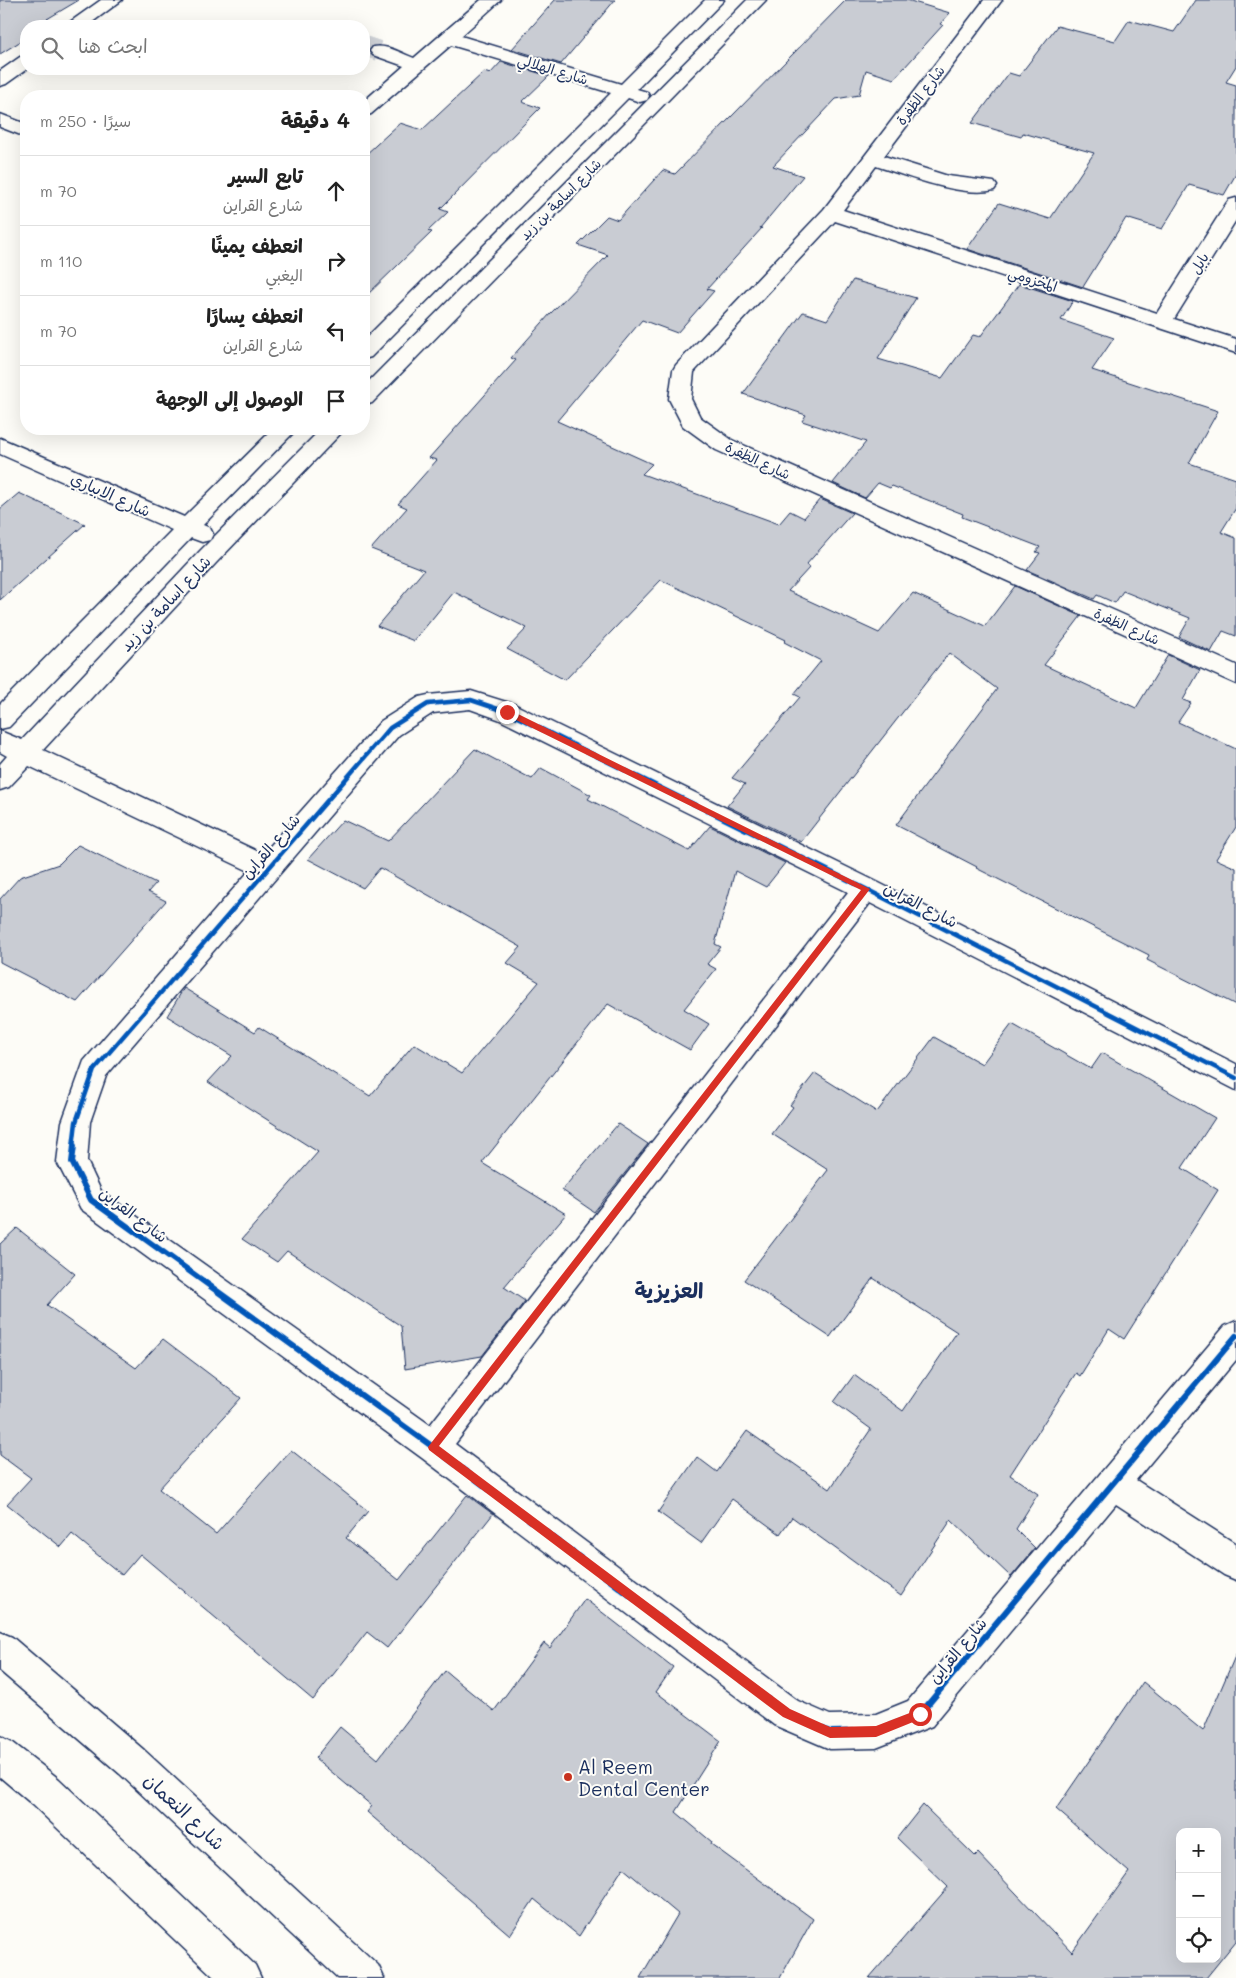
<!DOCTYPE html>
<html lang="ar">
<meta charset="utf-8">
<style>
:root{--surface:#fff;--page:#f6f6f6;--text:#222;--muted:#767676;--line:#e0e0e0}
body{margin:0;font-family:Mali,"Playpen Sans Arabic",sans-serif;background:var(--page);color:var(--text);direction:rtl}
.controls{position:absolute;right:15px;bottom:15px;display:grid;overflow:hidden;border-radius:10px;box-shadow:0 5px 20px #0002}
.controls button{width:45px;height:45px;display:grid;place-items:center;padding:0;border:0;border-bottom:1px solid var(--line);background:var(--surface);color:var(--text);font:25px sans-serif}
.stop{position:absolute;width:15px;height:15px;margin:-11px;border:4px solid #d93025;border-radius:50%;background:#fff}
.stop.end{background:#d93025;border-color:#fff;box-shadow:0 1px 5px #0008}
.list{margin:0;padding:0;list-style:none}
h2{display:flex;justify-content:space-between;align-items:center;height:65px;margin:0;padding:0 20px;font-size:21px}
h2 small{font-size:16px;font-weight:400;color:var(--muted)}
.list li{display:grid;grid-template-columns:32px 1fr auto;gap:15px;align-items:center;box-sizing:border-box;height:70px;padding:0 20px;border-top:1px solid var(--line)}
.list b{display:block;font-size:19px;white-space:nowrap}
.list p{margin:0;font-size:16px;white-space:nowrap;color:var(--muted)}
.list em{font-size:16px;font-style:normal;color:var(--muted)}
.icon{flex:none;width:28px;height:28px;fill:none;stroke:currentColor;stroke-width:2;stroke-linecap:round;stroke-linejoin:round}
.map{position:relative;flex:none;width:1236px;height:1978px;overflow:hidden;direction:ltr}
.search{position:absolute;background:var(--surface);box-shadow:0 5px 20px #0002;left:20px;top:20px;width:350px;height:55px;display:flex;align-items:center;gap:12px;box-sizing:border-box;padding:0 18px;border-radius:20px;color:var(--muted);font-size:19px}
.panel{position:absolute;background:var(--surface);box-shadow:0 5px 20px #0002;left:20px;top:90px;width:350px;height:345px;border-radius:20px;direction:rtl}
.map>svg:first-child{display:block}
.building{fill:#c9ccd3;stroke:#1b2f5e;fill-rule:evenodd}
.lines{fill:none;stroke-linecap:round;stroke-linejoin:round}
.minor-tunnel{stroke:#d0d3d8;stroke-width:20;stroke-dasharray:20 10;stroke-linecap:butt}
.minor-casing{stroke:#1b2f5e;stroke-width:3}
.minor{fill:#fdfcf7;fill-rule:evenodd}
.cycleway-far1-casing{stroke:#fdfcf7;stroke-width:8}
.cycleway-casing{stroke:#fdfcf7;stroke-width:9}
.cycleway-far1{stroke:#0057b8;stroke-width:4.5}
.cycleway{stroke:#0057b8;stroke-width:6}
.route{fill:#d93025}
.poi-dot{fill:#c8321e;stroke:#fdfcf7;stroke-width:2}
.labels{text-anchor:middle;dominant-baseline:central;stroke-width:4;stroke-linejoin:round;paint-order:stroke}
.far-street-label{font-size:14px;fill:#1b2f5e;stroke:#fdfcf7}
.street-label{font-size:16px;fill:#1b2f5e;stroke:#fdfcf7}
.near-poi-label{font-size:19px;fill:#1b2f5e;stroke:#fdfcf7;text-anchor:start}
.near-street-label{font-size:19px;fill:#1b2f5e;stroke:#fdfcf7}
.district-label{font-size:21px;font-weight:bold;fill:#1b2f5e;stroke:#fdfcf7}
</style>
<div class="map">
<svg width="1236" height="1978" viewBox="0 0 1236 1978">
<rect width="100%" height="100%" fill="#fdfcf7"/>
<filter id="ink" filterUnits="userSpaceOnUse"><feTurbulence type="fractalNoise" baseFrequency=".02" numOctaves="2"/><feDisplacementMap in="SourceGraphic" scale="10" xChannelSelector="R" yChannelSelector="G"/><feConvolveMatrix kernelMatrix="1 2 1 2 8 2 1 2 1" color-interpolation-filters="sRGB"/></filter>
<g filter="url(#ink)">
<g class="building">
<polygon points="0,0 79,0 47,19 52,22 45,26 26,26 26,38 0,54"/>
<polygon points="555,0 615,0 561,64 512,49"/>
<polygon points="846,0 907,0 950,13 940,24 943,25 894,79 866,70 859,95 836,99 773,166 803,176 760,228 762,228 707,289 714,291 677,333 642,320 557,421 652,464 642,474 779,524 790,511 804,518 820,499 852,513 806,565 810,567 788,591 879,633 913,593 985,626 1015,586 1081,616 1044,665 1136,708 1168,655 1200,670 1183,700 1191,703 1178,722 1236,749 1236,827 1216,859 1236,868 1236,1005 1147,960 1149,955 976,868 977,867 896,825 997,689 949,653 801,842 727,806 745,784 732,778 800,697 794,694 821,661 784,642 786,640 661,580 565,680 507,649 527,628 454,592 414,641 377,626 424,570 371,549 407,508 398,504 437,460 429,458 516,360 511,358 550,314 608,255 578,245 607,216 618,220 663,170 675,174"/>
<polygon points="1196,0 1236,0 1236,66 1226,82 1236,85 1236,174 1224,195 1189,185 1162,229 1126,218 1083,287 967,249 999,203 1050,219 1094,153 1023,133 1021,137 972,123 1009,73 1019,76 1057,26 1115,41 1129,20 1174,32"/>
<polygon points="501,62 549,76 522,102 540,108 440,209 448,212 428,231 432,232 364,298 364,156 400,123 422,130 484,72 490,74"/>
<polygon points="853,280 916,298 878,359 942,378 973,335 980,337 1019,284 1073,301 1061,320 1114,338 1092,370 1218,411 1189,463 1236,479 1236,508 1221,532 1236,538 1236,636 1223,631 1211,652 1179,637 1190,618 1123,591 1115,603 1097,595 1094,599 1027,570 1040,553 1036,552 1040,547 962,517 963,514 892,486 890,488 878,483 865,498 833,483 866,442 802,421 806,415 743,394 803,312 827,320"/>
<polygon points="19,493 85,524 0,600 0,509"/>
<polygon points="475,749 532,779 541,768 591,795 588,799 689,851 710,826 785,863 766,887 735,871 715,944 721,947 707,964 716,969 684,1009 709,1024 690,1050 608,1004 482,1163 566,1214 504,1287 525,1301 482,1356 405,1369 401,1326 287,1251 277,1262 242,1239 318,1152 208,1082 232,1056 167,1016 184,988 255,1032 259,1027 370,1096 414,1044 462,1073 539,982 507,963 521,947 380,868 363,888 308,859 343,820 388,841"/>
<polygon points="78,845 156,883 148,892 166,901 77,1002 0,962 0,899 20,877 59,864"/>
<polygon points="1012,1024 1091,1069 1102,1053 1215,1118 1182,1168 1218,1190 1124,1339 1109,1329 1080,1376 1076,1373 1010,1475 1038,1494 1016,1529 1035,1548 1011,1577 951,1520 901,1596 792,1517 780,1534 732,1499 701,1543 658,1512 697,1457 717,1472 747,1431 830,1489 871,1429 834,1402 854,1375 903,1411 957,1332 873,1278 830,1337 744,1280 828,1170 772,1134 793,1107 790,1105 815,1073 877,1112 934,1037 982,1064"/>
<polygon points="618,1124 648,1144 594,1212 562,1190"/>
<polygon points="17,1228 75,1274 47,1305 136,1368 163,1339 241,1398 159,1489 216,1534 291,1450 368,1511 346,1538 399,1580 467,1495 493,1514 387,1648 367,1632 313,1700 140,1554 122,1575 72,1534 61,1547 7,1504 31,1478 0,1455 0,1244"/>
<polygon points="585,1599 673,1667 656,1692 721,1741 676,1812 712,1842 711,1844 813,1919 780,1978 640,1978 678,1914 623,1868 579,1936 534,1899 510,1935 367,1812 372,1806 315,1758 340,1727 378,1759 445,1671 494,1711 544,1643 550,1648"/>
<path d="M1236 1654V1941L1206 1978H869L948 1887 897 1838 923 1805 975 1856 978 1853 1072 1952 1129 1872 1056 1809 1143 1682 1203 1731ZM1180 1832H1217V1959H1180Z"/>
</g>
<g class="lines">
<polyline class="minor-tunnel" points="364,46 379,51"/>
<g class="minor-casing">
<g id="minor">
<polygon points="101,0 122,0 87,26 67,26 70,22"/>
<path d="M481 0H501L461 36 621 84 705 0H724L637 89 647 92 649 96 647 100 640 102 628 98 371 357 364 359V340L611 93 451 45 371 114 364 116V101L404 66 373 55 370 51 373 47C386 44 401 53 414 58Z"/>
<polygon points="747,0 766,0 372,403 364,405 364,386"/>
<path d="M984 0H1002L884 156 948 176 994 182 997 186 994 190C963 198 907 176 876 166L843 210 1157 313 1226 204 1229 200 1236 198V220L1174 319 1236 339V353L835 221 694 372 691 399 700 417 732 440 1236 665V684L716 450 683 426 669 399 673 370 676 365 824 209Z"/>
<polygon points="26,56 27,69 6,84 0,86 0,71 20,57"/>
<polygon points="0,114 26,124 26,137 0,127"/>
<polygon points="273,429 297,429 203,525 210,528 213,534 210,540 202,542 191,538 9,727 0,729 0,704 172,530 0,454 0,438 184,517"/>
<path d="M321 429H345L216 563 43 750 263 854 381 721 419 697 428 695 471 691 516 705 875 881 1236 1064V1090L870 903 455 1444 798 1701 830 1715 876 1714 908 1701 1225 1326 1236 1321V1360L1136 1480 1236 1544V1580L1224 1575 1116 1504 932 1726 876 1748 830 1749 774 1725 422 1458 81 1209 57 1162 62 1122 84 1061 249 871 29 766 9 787 0 790V764L7 756 0 752V731L22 740 200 551ZM470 709 498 719 848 892 430 1425 101 1191 87 1161 90 1122 106 1076 399 735 433 713Z"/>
<polygon points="0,1632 12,1637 144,1750 378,1965 384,1978 338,1978 120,1774 0,1671"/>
<polygon points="0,1736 12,1742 59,1779 255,1965 261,1978 215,1978 33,1805 0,1777"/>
</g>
</g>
<use href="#minor" class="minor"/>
<g class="cycleway-far1-casing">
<polyline id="cycleway-far1" points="73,1147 76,1122 94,1070 390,728 428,704 471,700 507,712 866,889 1236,1078"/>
</g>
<g class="cycleway-casing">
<polyline id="cycleway" points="74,1146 72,1162 91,1200 433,1447 786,1713 830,1732 876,1731 920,1714 1236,1336"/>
</g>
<use href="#cycleway-far1" class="cycleway-far1"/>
<use href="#cycleway" class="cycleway"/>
</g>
</g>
<polygon class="route" points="504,710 510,710 870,889 439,1446 790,1709 830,1727 876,1726 920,1709 923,1710 925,1714 923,1718 876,1737 830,1738 783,1717 429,1450 428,1447 861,890 504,714"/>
<circle class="poi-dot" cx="568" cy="1777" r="5"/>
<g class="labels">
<g class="far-street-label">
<text transform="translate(553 69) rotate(17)">شارع الهلالي</text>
<text transform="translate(920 95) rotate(-53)">شارع الظفرة</text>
<text transform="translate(560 199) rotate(-45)">شارع اسامة بن زيد</text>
<text transform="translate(1199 263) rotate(-58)">بابل</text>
<text transform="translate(1033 279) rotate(18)">المخزومي</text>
<text transform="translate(758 460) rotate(25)">شارع الظفرة</text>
<text transform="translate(1127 626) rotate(24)">شارع الظفرة</text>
</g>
<g class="street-label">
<text transform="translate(111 494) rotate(24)">شارع الابياري</text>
<text transform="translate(165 603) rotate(-47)">شارع اسامة بن زيد</text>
<text transform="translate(270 846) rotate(-49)">شارع القراين</text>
<text transform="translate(921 904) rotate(27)">شارع القراين</text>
<text transform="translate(134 1214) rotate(37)">شارع القراين</text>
<text transform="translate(957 1650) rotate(-50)">شارع القراين</text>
</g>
<g class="near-poi-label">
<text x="578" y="1766">Al Reem<tspan x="578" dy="22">Dental Center</tspan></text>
</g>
<g class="near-street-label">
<text transform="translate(185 1811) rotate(43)">شارع النعمان</text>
</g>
<g class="district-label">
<text x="669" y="1289">العزيزية</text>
</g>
</g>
</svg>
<div class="controls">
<button>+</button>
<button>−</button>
<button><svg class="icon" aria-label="locate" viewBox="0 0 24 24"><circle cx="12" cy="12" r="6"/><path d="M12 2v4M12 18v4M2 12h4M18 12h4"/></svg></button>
</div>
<div class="stop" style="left:920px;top:1714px"></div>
<div class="stop end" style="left:507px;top:712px"></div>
<div class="search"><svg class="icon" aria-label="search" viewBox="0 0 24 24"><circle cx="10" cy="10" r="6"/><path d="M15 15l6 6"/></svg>ابحث هنا</div>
<section class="panel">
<h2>4 دقيقة<small>سيرًا · 250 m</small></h2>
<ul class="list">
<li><svg class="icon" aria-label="ahead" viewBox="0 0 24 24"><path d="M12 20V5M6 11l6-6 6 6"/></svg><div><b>تابع السير</b><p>شارع القراين</p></div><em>70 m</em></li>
<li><svg class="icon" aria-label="right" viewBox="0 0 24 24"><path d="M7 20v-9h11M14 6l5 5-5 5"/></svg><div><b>انعطف يمينًا</b><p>اليغبي</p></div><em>110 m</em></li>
<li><svg class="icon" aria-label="left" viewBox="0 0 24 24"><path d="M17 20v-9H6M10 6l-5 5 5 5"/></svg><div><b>انعطف يسارًا</b><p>شارع القراين</p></div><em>70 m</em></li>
<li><svg class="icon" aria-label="arrive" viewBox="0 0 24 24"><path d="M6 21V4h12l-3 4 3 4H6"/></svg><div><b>الوصول إلى الوجهة</b></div></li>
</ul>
</section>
</div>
